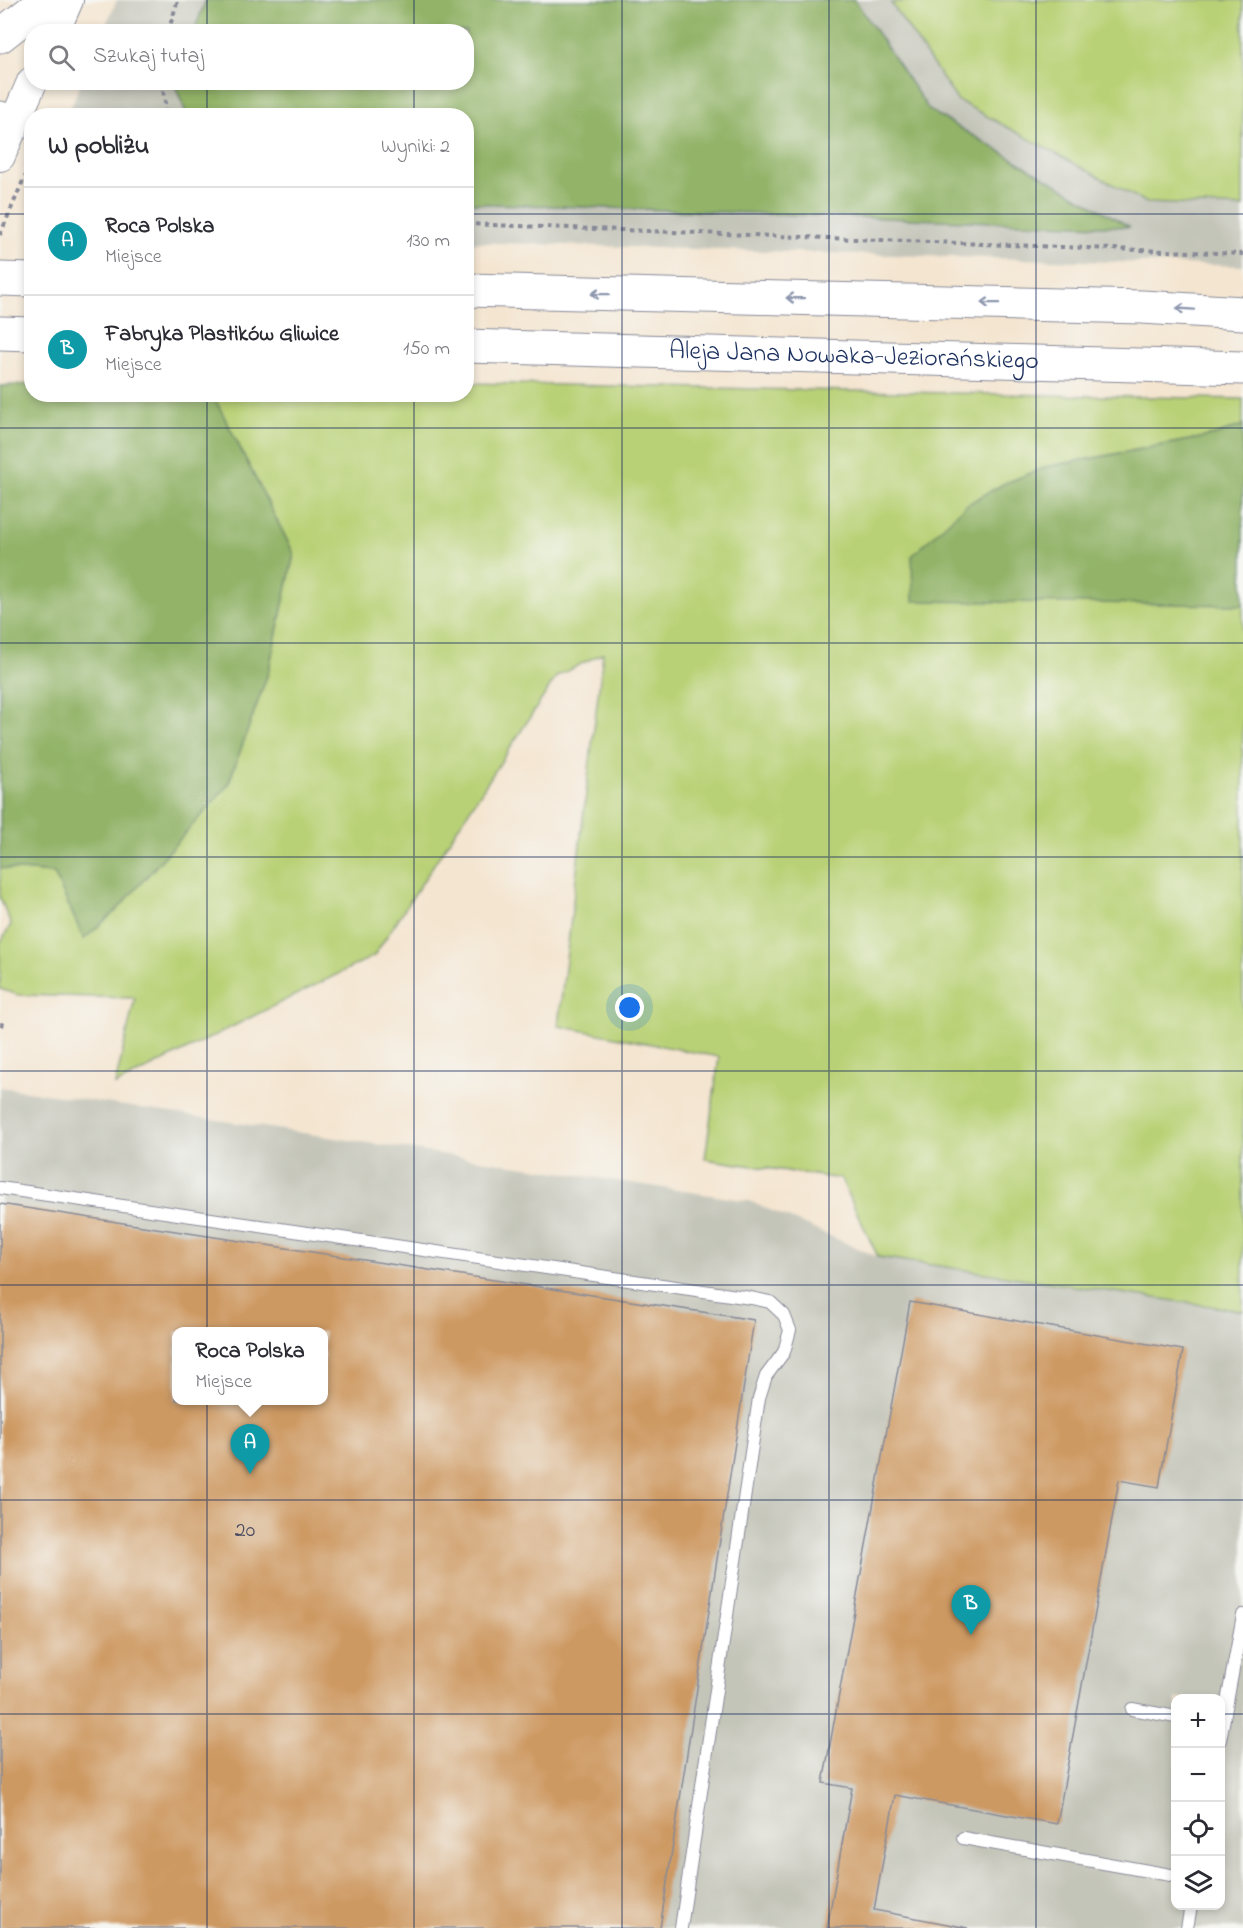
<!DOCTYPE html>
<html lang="pl">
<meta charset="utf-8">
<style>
:root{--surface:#fff;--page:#f2f2f3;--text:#2b2b33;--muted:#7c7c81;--line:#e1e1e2;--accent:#0f766e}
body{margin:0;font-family:"Indie Flower",sans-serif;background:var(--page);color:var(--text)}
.controls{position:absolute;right:18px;bottom:18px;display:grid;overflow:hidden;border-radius:12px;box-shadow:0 3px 9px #0003}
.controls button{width:54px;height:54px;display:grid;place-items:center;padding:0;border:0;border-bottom:2px solid var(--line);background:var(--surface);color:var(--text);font:30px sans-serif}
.you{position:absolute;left:630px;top:1008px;width:21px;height:21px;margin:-15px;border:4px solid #fff;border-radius:50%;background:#1a73e8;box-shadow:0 0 0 9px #1a73e833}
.badge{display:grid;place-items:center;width:39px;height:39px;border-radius:50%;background:var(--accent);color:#fff;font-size:20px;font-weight:700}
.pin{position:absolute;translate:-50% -50px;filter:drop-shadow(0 2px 3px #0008)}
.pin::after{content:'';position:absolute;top:32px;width:21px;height:18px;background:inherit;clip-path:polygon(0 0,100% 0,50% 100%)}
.popup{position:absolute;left:172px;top:1327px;width:156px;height:78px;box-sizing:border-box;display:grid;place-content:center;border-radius:12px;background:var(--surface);filter:drop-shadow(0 2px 4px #0005);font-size:20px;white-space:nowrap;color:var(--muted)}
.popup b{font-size:22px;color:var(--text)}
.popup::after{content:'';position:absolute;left:50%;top:100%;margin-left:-12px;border:12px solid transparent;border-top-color:var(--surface)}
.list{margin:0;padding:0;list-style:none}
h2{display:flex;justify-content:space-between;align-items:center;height:78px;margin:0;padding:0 24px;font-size:26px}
h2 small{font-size:20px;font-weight:400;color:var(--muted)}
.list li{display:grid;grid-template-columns:39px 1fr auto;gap:18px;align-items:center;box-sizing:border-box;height:108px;padding:0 24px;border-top:2px solid var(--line)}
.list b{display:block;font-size:22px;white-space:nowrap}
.list p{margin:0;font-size:20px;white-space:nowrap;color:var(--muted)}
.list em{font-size:20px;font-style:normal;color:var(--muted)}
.icon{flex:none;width:33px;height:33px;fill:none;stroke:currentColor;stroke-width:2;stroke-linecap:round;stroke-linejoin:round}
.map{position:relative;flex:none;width:1243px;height:1928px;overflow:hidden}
.search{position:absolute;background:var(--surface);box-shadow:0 3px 9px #0003;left:24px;top:24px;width:450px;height:66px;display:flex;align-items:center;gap:15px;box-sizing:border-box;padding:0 21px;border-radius:24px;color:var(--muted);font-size:22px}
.panel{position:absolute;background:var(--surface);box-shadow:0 3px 9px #0003;left:24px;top:108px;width:450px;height:294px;border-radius:24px}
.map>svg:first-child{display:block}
.industrial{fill:#c4c5b9;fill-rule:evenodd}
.green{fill:#b9d176;stroke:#6a806a;stroke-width:1.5}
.forest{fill:#92b367;stroke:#567162;stroke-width:1.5}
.building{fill:#cd9962;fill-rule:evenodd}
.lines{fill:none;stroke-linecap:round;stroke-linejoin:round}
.service-casing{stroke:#888a97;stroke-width:14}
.tertiary-casing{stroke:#888a97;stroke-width:32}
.primary-casing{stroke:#888a97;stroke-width:35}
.path{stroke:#888a97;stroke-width:4;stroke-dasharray:4.5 4.5;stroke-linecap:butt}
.service{stroke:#fff;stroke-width:12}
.tertiary{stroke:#fff;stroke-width:30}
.primary{stroke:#fff;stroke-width:33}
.oneway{stroke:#8d97ae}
.grid{fill:none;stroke:#1b2f5e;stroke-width:1.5;stroke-opacity:0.55}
.labels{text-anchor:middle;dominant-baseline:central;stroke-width:6;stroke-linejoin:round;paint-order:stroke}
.number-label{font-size:22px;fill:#484a5f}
.street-label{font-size:26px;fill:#1b2f5e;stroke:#f6f6f2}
</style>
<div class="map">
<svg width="1243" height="1928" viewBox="0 0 1243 1928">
<rect width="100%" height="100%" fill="#f6f6f2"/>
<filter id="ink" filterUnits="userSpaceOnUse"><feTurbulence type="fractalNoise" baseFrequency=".0167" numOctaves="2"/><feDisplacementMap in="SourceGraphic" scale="12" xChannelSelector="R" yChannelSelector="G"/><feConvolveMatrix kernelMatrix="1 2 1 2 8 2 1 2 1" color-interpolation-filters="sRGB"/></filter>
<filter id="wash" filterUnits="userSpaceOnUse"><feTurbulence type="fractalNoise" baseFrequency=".008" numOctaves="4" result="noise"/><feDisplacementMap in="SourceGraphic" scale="24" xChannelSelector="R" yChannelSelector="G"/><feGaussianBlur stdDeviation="1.35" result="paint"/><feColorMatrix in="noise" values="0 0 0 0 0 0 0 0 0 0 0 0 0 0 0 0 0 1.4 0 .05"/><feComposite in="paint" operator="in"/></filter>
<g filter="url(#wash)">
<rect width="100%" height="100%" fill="#f4e5d0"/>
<g class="industrial">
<polygon points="117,0 1243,0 1243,266 467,242 466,116 67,116 81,83 466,82 466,32 103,31"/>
<path d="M0 1087 749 1201 878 1257 1243 1284V1928H0ZM176 1332H324V1400H176ZM1176 1698H1220V1906H1176Z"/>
</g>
<g class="green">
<polygon points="912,0 1243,0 1243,207 1147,203 957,100 891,3"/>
<polygon points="467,383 1243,399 1243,425 1216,435 1046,467 1243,604 1243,1311 878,1257 841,1179 705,1159 719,1057 558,1026 603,653 557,676 374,956 115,1085 135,998 18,995 0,989 0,944 11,924 0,898 0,868 54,873 84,939 228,785 268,673 294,554 213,395 466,394"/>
</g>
<g class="forest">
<polygon points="206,0 855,0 929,110 1130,227 467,203 466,116 187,115 174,83 466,82 466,32 194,31"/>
<polygon points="31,384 32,394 213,395 294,554 268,673 228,785 118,909 84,939 54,873 0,868 0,386"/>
<polygon points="1243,425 1243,605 913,601 912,556 966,505 1003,484 1046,467 1216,435"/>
</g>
<g id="blocks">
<g class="building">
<path d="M0 1204 754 1320 660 1928H0ZM176 1332H324V1400H176Z"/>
<polygon points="910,1302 1183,1350 1159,1487 1119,1480 1057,1824 895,1795 874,1910 968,1928 827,1928 852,1788 823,1783"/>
</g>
</g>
</g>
<g filter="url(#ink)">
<use href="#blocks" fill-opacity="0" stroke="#888a97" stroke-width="1.5"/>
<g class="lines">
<g class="service-casing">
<g id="service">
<polyline points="0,1188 751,1298 770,1302 784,1315 790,1330 784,1352 766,1376 759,1398 681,1928"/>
<polyline points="1132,1709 1176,1717"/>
<polyline points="1220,1740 1243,1615"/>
<polyline points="963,1838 1176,1876"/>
<polyline points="1187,1928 1191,1906"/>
</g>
</g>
<g class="tertiary-casing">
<g id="tertiary">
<polyline points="54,32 68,0"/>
<polyline points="0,156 32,82"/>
</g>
</g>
<g class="primary-casing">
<g id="primary">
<polyline points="0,36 46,0"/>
<polyline points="0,118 11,129"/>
<polyline points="0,279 32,280"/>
<polyline points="466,290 1142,307 1243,313"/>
<polyline points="0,333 32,334"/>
<path id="s1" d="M466 346 1243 368"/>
</g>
</g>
<g class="path">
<polyline points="168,32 178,0"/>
<polyline points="162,82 167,116"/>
<polyline points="466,224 1243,254"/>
<polyline points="0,235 25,176"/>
<polyline points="0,1024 6,1025"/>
</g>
<use href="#service" class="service"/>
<use href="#tertiary" class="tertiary"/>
<use href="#primary" class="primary"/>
</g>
<defs><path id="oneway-shaft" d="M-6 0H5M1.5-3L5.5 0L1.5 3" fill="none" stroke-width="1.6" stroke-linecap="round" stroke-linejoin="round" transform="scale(1.5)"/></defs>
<g class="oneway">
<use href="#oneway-shaft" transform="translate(600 294) rotate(-179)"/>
<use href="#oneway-shaft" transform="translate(795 298) rotate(-179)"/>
<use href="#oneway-shaft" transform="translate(990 303) rotate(-179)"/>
<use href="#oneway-shaft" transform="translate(1185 309) rotate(-176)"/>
</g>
</g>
<path class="grid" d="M207 0V32M414 0V32M622 0V1928M829 0V1928M1036 0V1928M207 82V116M414 82V116M0 214H32M466 214H1243M207 394V1928M414 394V1928M0 428H1243M0 643H1243M0 857H1243M0 1071H1243M0 1285H1243M0 1500H1243M0 1714H1176M1220 1714H1243"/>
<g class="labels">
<g class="number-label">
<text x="245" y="1531">20</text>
</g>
<g class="street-label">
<text stroke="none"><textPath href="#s1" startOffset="388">Aleja Jana Nowaka-Jeziorańskiego</textPath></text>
</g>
</g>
</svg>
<div class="controls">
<button>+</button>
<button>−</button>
<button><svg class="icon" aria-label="locate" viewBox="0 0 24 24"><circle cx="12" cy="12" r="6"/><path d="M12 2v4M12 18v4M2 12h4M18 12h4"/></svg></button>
<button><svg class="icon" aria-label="layers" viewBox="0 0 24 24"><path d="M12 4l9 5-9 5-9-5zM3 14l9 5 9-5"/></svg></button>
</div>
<div class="you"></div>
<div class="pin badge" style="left:250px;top:1474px;background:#0f9aa8">A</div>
<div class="popup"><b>Roca Polska</b>Miejsce</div>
<div class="pin badge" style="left:971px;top:1635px;background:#0f9aa8">B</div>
<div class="search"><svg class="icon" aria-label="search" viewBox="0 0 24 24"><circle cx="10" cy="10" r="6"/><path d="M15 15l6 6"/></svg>Szukaj tutaj</div>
<section class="panel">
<h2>W pobliżu<small>Wyniki: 2</small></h2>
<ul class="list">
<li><span class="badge" style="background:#0f9aa8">A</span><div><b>Roca Polska</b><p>Miejsce</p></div><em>130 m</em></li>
<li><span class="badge" style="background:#0f9aa8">B</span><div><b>Fabryka Plastików Gliwice</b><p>Miejsce</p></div><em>150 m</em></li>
</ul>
</section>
</div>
